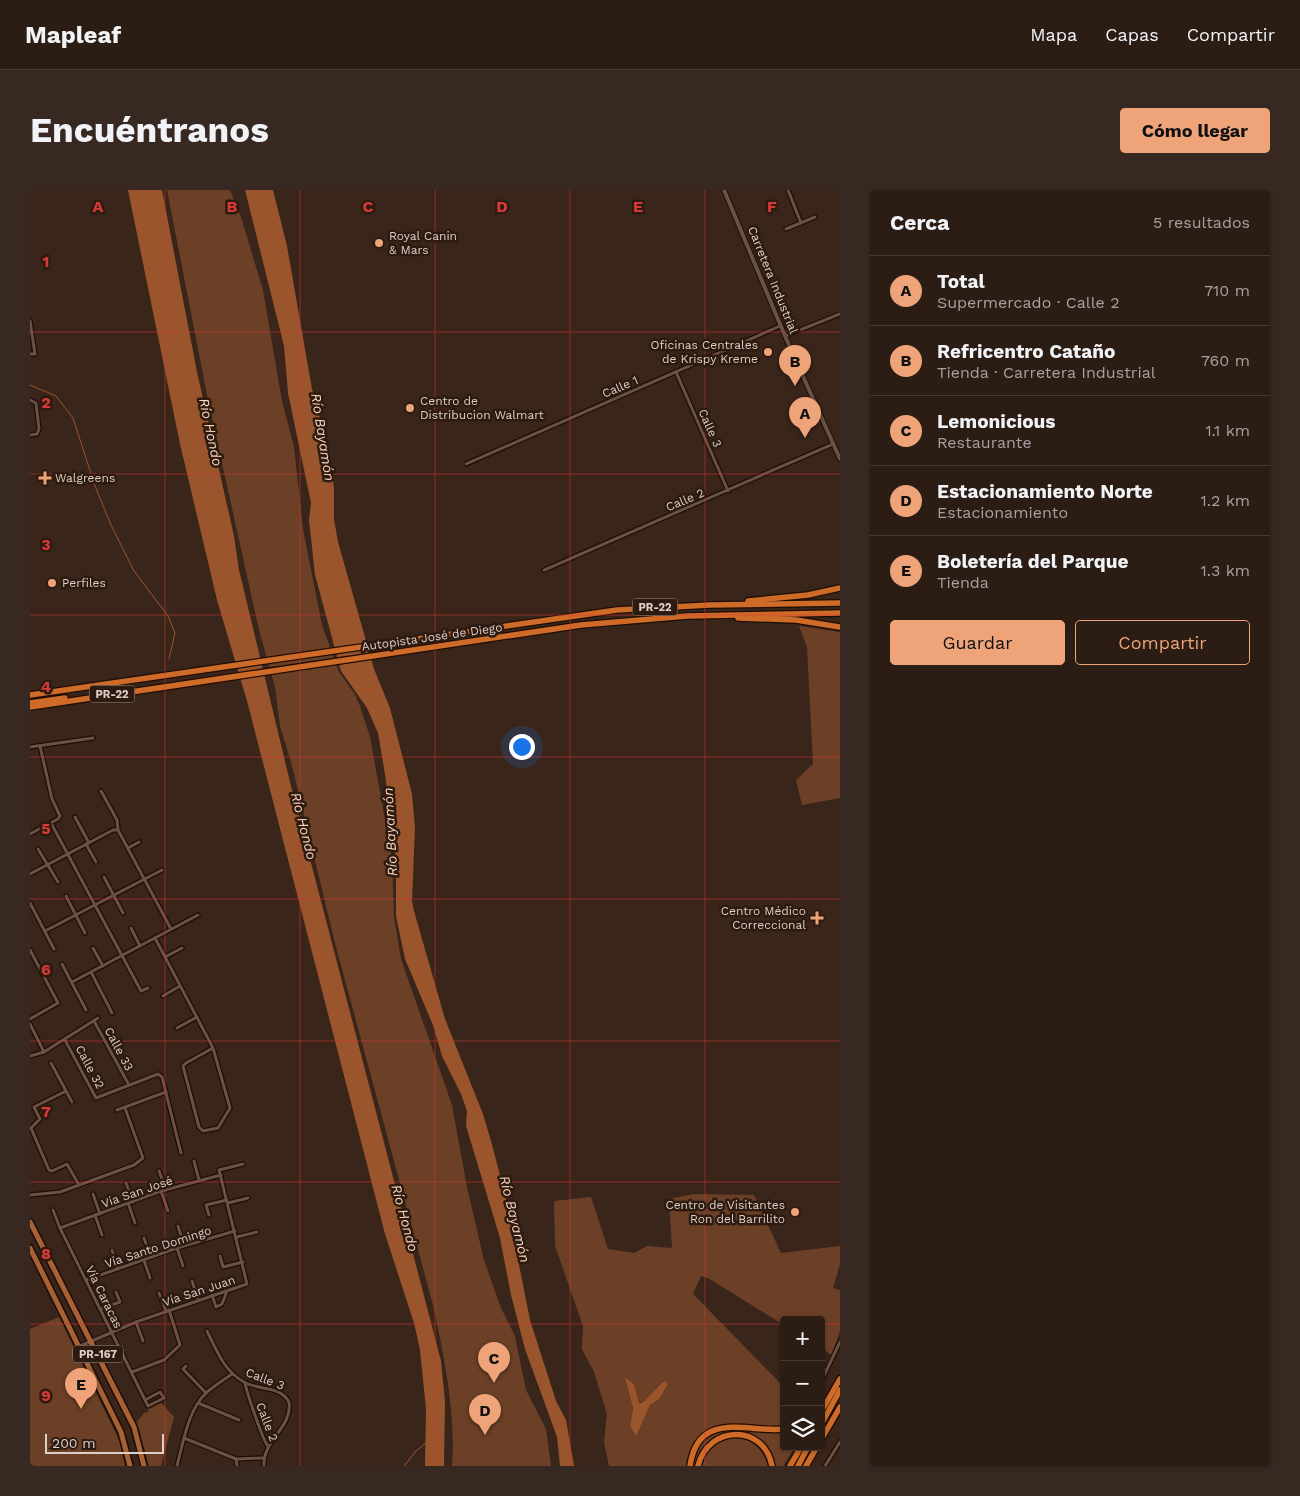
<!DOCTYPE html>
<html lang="es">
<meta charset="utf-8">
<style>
:root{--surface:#2b1c14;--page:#372922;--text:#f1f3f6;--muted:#a6a1a0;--line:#473a34;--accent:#efa378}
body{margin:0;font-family:"Work Sans",sans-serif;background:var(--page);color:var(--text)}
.controls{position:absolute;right:15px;bottom:15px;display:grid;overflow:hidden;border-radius:5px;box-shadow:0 1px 4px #0004}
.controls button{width:45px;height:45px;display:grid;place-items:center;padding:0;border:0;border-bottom:1px solid var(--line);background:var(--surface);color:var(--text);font:25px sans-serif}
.scale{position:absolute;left:15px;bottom:12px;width:119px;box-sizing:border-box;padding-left:5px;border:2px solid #ddcfc8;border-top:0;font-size:14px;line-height:18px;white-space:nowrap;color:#ddcfc8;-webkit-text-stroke:4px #2e1b10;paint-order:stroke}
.you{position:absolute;left:491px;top:556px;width:18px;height:18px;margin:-12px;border:4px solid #fff;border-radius:50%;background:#1a73e8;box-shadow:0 0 0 8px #1a73e833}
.badge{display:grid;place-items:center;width:32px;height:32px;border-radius:50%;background:var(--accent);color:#111;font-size:16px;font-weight:700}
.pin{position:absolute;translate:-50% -41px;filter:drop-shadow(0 1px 2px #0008)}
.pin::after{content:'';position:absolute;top:26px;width:18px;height:15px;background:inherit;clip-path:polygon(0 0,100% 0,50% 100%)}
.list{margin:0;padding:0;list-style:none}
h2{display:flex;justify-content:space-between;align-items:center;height:65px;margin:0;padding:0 20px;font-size:21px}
h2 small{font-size:16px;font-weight:400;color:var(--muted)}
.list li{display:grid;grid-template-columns:32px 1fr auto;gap:15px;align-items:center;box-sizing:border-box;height:70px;padding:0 20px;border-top:1px solid var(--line)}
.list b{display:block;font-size:19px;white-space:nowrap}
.list p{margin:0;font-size:16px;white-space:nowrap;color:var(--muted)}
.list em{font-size:16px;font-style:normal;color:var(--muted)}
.actions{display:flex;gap:10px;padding:15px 20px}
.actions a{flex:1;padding:11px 0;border:1px solid var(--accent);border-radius:5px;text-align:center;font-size:18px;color:var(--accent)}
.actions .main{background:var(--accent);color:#111}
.icon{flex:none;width:28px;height:28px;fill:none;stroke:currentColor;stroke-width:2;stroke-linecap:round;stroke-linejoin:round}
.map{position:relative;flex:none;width:810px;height:1276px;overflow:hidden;border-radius:5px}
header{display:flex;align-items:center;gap:30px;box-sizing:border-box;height:70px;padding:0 25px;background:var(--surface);border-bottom:1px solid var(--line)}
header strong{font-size:24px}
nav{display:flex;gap:28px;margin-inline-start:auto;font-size:18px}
.intro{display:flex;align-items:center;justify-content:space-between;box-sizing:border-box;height:120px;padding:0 30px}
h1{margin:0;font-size:35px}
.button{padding:12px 22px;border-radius:5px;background:var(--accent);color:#111;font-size:18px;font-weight:700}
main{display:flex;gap:30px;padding:0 30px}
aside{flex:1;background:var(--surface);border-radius:5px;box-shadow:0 1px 4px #0004}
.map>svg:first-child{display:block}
.green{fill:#6b4027;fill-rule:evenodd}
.water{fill:#9a552c}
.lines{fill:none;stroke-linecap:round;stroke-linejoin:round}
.stream{stroke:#9a552c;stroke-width:1}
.minor-casing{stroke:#1f0d04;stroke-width:5.5}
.tertiary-casing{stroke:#1f0d04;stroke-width:6}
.primary-casing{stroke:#1f0d04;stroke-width:8}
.motorway-casing{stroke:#1f0d04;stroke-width:8}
.minor{stroke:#685145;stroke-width:3}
.tertiary{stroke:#685145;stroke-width:4}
.primary{stroke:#a66134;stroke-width:5}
.motorway{stroke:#cf6b29;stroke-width:5.5}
.grid{fill:none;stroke:#d73938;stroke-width:1;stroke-opacity:0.55}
.poi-dot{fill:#efa378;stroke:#2e1b10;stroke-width:2}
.labels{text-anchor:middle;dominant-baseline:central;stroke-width:5;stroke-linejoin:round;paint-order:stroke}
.shield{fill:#2e1b10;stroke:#a89991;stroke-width:1}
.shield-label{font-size:11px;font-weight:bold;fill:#ddcfc8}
.poi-label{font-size:12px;fill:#ddcfc8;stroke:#2e1b10;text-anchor:start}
.street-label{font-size:12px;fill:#ddcfc8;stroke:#2e1b10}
.water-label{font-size:14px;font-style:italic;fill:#fdd4be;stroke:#2e1b10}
.grid-label{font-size:16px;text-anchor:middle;font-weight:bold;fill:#d73938;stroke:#2e1b10;stroke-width:5;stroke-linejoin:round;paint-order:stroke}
</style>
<header>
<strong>Mapleaf</strong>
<nav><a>Mapa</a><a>Capas</a><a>Compartir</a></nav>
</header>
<div class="intro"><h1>Encuéntranos</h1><a class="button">Cómo llegar</a></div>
<main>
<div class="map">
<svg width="810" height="1276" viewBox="0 0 810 1276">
<rect width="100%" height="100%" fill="#39251a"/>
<g class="green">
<path d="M137 0H200L211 27 233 100 252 211 264 257 273 339 292 435 309 482 324 503 330 516 340 547 362 668 364 727 371 769 422 915 437 997 454 1070 471 1118 485 1146 496 1200 516 1239 521 1276H422C426 1224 414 1165 403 1115L306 757 261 572 250 536 245 497 229 440 178 210Z"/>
<polygon points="769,436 810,442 810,608 772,615 766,590 783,574 777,457"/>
<path d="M664 1004 724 1005 751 1063 810 1056V1074L803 1098 810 1100V1141L802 1165 791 1158V1130H754V1135L678 1088 671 1086 663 1104 754 1197V1235C721 1243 694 1219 666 1251 661 1258 656 1267 656 1276H579L574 1252 577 1224 564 1182 552 1159 553 1136 525 1056 524 1011 561 1007 578 1059 604 1063 617 1056 642 1058 639 1009ZM596 1188 604 1194 609 1213 621 1207 627 1196 629 1209 620 1215 609 1235 600 1236 603 1218Z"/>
<polygon points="29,1127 89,1250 95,1276 0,1276 0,1139"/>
<polygon points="131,1213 144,1227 131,1276 119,1276 107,1232 114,1223 118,1222 118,1219"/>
<path d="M694 1239 754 1241V1257H765L753 1276H743C737 1235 673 1229 665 1276H661C667 1257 675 1245 694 1239Z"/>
<path d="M701 1247C721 1248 732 1257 738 1276H670C675 1261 686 1251 701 1247Z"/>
</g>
<g class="water">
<polygon points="98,0 132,0 167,182 204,346 209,380 261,596 411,1171 415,1211 414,1276 395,1276 396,1219 390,1160 384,1133 355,1044 217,511 187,410 150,254"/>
<polygon points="215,0 243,0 257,56 282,199 297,255 304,298 304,329 308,352 344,479 360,518 382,604 385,638 382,711 384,721 415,829 453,924 461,951 475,1004 500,1130 526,1211 536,1230 544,1276 530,1276 527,1247 495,1159 481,1105 470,1048 436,936 437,921 431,904 412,866 403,835 375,769 366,726 366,671 355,584 348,543 337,518 311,481 285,385 279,330 281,313 258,203 254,156"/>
<path d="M595 1187 604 1194 609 1213H611C621 1207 625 1197 635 1191L638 1194 629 1209 620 1215 606 1246 600 1236 603 1218Z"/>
</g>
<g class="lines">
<g class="stream">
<polyline points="0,195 26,206 43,228 65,296 81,335 104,381 138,426 145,443 139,469"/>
<polyline points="374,1276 386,1261 396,1253"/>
</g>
<g class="minor-casing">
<g id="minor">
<polyline points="758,0 771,33"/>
<polyline points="756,39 785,27"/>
<polyline points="0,131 5,164 0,164"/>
<polyline points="755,146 810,124"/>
<polyline points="646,182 698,301"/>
<polyline points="0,210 6,213 9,239 7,244 0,245"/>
<polyline points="436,274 750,136"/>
<polyline points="514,380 803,254"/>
<polyline points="0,557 63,548"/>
<polyline points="71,601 87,630 88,640 141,739"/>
<polyline points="45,627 59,653"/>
<polyline points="21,633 111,801 118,798"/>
<polyline points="0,644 28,629 30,626 22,609 10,556"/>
<polyline points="56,654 66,672"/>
<polyline points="98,658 109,652"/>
<polyline points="8,659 28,692"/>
<polyline points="0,684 83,640 88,640"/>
<polyline points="74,687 93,723"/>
<polyline points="36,706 55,743"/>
<polyline points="0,713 24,759"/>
<polyline points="101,738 110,756"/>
<polyline points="15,741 132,680"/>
<polyline points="125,748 183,858 200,918 188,938 173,941 169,937 153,876 156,873 183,858"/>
<polyline points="63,758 73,776"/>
<polyline points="0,760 28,813 0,829"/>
<polyline points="135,767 152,758"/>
<polyline points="32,774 56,820"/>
<polyline points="61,782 82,823"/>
<polyline points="42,792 168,725"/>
<polyline points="133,806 150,796"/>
<polyline points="64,831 99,895"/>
<polyline points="0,834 14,862"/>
<polyline points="147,838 167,827"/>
<polyline points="35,850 66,908 128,884 132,887 151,963"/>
<polyline points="0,866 14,862 68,828"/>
<polyline points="21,873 42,912"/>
<polyline points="36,901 4,917 10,929 1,938 19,980 22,981 37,974 49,995"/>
<polyline points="87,920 136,902"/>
<polyline points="164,971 169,990"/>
<polyline points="129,981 136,1000"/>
<polyline points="96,993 103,1012"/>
<polyline points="131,1001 138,1021"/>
<polyline points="63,1004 70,1024"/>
<polyline points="0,1005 30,1002 104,975 113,968 95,918"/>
<polyline points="98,1013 105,1033"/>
<polyline points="198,1013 218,1008"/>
<polyline points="23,1020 30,1038 118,1216 134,1208 130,1202 115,1210"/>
<polyline points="65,1025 72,1045"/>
<polyline points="179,1025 176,1015 197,1010"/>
<polyline points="148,1036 154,1055"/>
<polyline points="30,1038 131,1001 191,985"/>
<polyline points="207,1047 227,1042"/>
<polyline points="114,1048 121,1067"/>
<polyline points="147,1058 153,1076"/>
<polyline points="82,1060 88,1079"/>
<polyline points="190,1066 193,1077 213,1072"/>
<polyline points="114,1070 120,1088"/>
<polyline points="56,1090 147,1058 205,1041"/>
<polyline points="162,1091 168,1109"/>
<polyline points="129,1103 136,1121"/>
<polyline points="182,1105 186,1117 192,1114 197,1101"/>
<polyline points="70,1119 90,1112 86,1102"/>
<polyline points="106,1132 113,1151"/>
<path d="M177 1141C187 1161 194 1181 214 1192 229 1201 250 1195 259 1212 263 1237 232 1251 234 1276"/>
<polyline points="50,1156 106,1132 217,1094 189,980 213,974"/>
<polyline points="156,1176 153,1179 176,1203"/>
<polyline points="102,1182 134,1170 150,1155 139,1120"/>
<polyline points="791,1192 810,1152"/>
<path d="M215 1193C217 1203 233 1251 238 1256"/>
<polyline points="168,1213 209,1230"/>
<polyline points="154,1248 206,1269 233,1268"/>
<polyline points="206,1269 207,1276"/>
<path d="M147 1276C153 1253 158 1220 176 1203 184 1196 193 1190 202 1184"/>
<polyline points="795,1276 810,1252"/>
</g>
</g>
<g class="tertiary-casing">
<polyline id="tertiary" points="694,0 755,146 810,269"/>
</g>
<g class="primary-casing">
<g id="primary">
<polyline points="0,1032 104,1237 114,1276"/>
<polyline points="0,1058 91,1242 100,1276"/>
</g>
</g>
<g class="motorway-casing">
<g id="motorway">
<polyline points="718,411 778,405 810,398"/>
<polyline points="708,428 766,430 810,437"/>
<polyline points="0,505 587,420 680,415 810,413"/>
<polyline points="0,513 35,508"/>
<polyline points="0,517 551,435 657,426 810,423"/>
<polyline points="791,1222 810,1189"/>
<polyline points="791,1235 810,1200"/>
<polyline points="791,1250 810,1217"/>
<path d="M660 1276C668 1219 719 1243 754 1239"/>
<path d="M668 1276C678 1235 734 1233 742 1276"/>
<polyline points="760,1276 771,1257"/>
<polyline points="768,1276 778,1257"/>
<polyline points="776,1276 787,1257"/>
</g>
</g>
<use href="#minor" class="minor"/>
<use href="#tertiary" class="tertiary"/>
<use href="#primary" class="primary"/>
<use href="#motorway" class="motorway"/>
</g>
<path class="grid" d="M135 0V1276M270 0V1276M405 0V1276M540 0V1276M675 0V1276M0 142H810M0 284H810M0 425H810M0 567H810M0 709H810M0 851H810M0 992H810M0 1134H754M791 1134H810"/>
<g class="poi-dot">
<circle cx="349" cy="53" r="5"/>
<circle cx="738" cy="162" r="5"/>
<circle cx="380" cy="218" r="5"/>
<path d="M12.5 280.5h5v5h5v5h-5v5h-5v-5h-5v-5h5z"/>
<circle cx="22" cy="393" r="5"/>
<path d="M784.5 720.5h5v5h5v5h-5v5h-5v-5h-5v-5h5z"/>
<circle cx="765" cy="1022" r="5"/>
</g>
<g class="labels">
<g class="shield">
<rect x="602.5" y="408.5" width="45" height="17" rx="4"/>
<rect x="59.5" y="495.5" width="45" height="17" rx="4"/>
<rect x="43" y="1155.5" width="50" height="17" rx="4"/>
</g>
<g class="shield-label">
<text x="625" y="417">PR-22</text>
<text x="82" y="504">PR-22</text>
<text x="68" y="1164">PR-167</text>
</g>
<g class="poi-label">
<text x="359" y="46">Royal Canin<tspan x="359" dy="14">&amp; Mars</tspan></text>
<text x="728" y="155" text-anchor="end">Oficinas Centrales<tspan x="728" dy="14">de Krispy Kreme</tspan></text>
<text x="390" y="211">Centro de<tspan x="390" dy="14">Distribucion Walmart</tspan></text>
<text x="25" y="288">Walgreens</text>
<text x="32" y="393">Perfiles</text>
<text x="776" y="721" text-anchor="end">Centro Médico<tspan x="776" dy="14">Correccional</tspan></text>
<text x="755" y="1015" text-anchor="end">Centro de Visitantes<tspan x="755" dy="14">Ron del Barrilito</tspan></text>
</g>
<g class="street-label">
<text transform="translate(743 90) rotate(68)">Carretera Industrial</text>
<text transform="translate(590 197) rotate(-23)">Calle 1</text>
<text transform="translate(680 238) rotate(66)">Calle 3</text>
<text transform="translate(655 310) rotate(-23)">Calle 2</text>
<text transform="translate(402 447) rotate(-8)">Autopista José de Diego</text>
<text transform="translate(89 859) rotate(62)">Calle 33</text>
<text transform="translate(60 877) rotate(62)">Calle 32</text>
<text transform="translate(107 1002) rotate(-19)">Vía San José</text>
<text transform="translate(128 1057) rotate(-18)">Vía Santo Domingo</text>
<text transform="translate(169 1101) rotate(-18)">Vía San Juan</text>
<text transform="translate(74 1107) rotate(64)">Vía Caracas</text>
<text transform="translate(235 1189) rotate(21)">Calle 3</text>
<text transform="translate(237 1232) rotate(69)">Calle 2</text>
</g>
<g class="water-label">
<text transform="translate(181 242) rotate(78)">Río Hondo</text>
<text transform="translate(293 247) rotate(81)">Río Bayamón</text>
<text transform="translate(274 636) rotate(76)">Río Hondo</text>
<text transform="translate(360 642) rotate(-93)">Río Bayamón</text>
<text transform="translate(375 1028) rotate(75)">Río Hondo</text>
<text transform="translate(485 1029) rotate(76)">Río Bayamón</text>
</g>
</g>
<g class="grid-label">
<text x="68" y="22">A</text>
<text x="202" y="22">B</text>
<text x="338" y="22">C</text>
<text x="472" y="22">D</text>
<text x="608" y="22">E</text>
<text x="742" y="22">F</text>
<text x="16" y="77">1</text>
<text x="16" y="218">2</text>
<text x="16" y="360">3</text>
<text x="16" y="502">4</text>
<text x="16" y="644">5</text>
<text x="16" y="785">6</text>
<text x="16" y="927">7</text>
<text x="16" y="1069">8</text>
<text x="16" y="1211">9</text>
</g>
</svg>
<div class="controls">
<button>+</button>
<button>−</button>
<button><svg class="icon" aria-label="layers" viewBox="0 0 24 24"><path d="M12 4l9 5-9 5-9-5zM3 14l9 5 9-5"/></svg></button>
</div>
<div class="scale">200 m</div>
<div class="you"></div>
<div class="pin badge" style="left:775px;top:248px">A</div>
<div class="pin badge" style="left:765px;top:196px">B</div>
<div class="pin badge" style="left:464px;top:1193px">C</div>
<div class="pin badge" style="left:455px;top:1245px">D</div>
<div class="pin badge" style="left:51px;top:1219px">E</div>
</div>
<aside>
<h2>Cerca<small>5 resultados</small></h2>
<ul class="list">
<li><span class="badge">A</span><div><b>Total</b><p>Supermercado · Calle 2</p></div><em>710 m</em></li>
<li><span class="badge">B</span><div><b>Refricentro Cataño</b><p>Tienda · Carretera Industrial</p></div><em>760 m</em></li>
<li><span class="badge">C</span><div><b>Lemonicious</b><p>Restaurante</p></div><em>1.1 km</em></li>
<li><span class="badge">D</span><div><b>Estacionamiento Norte</b><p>Estacionamiento</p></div><em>1.2 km</em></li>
<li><span class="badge">E</span><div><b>Boletería del Parque</b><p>Tienda</p></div><em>1.3 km</em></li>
</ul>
<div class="actions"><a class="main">Guardar</a><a>Compartir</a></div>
</aside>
</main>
